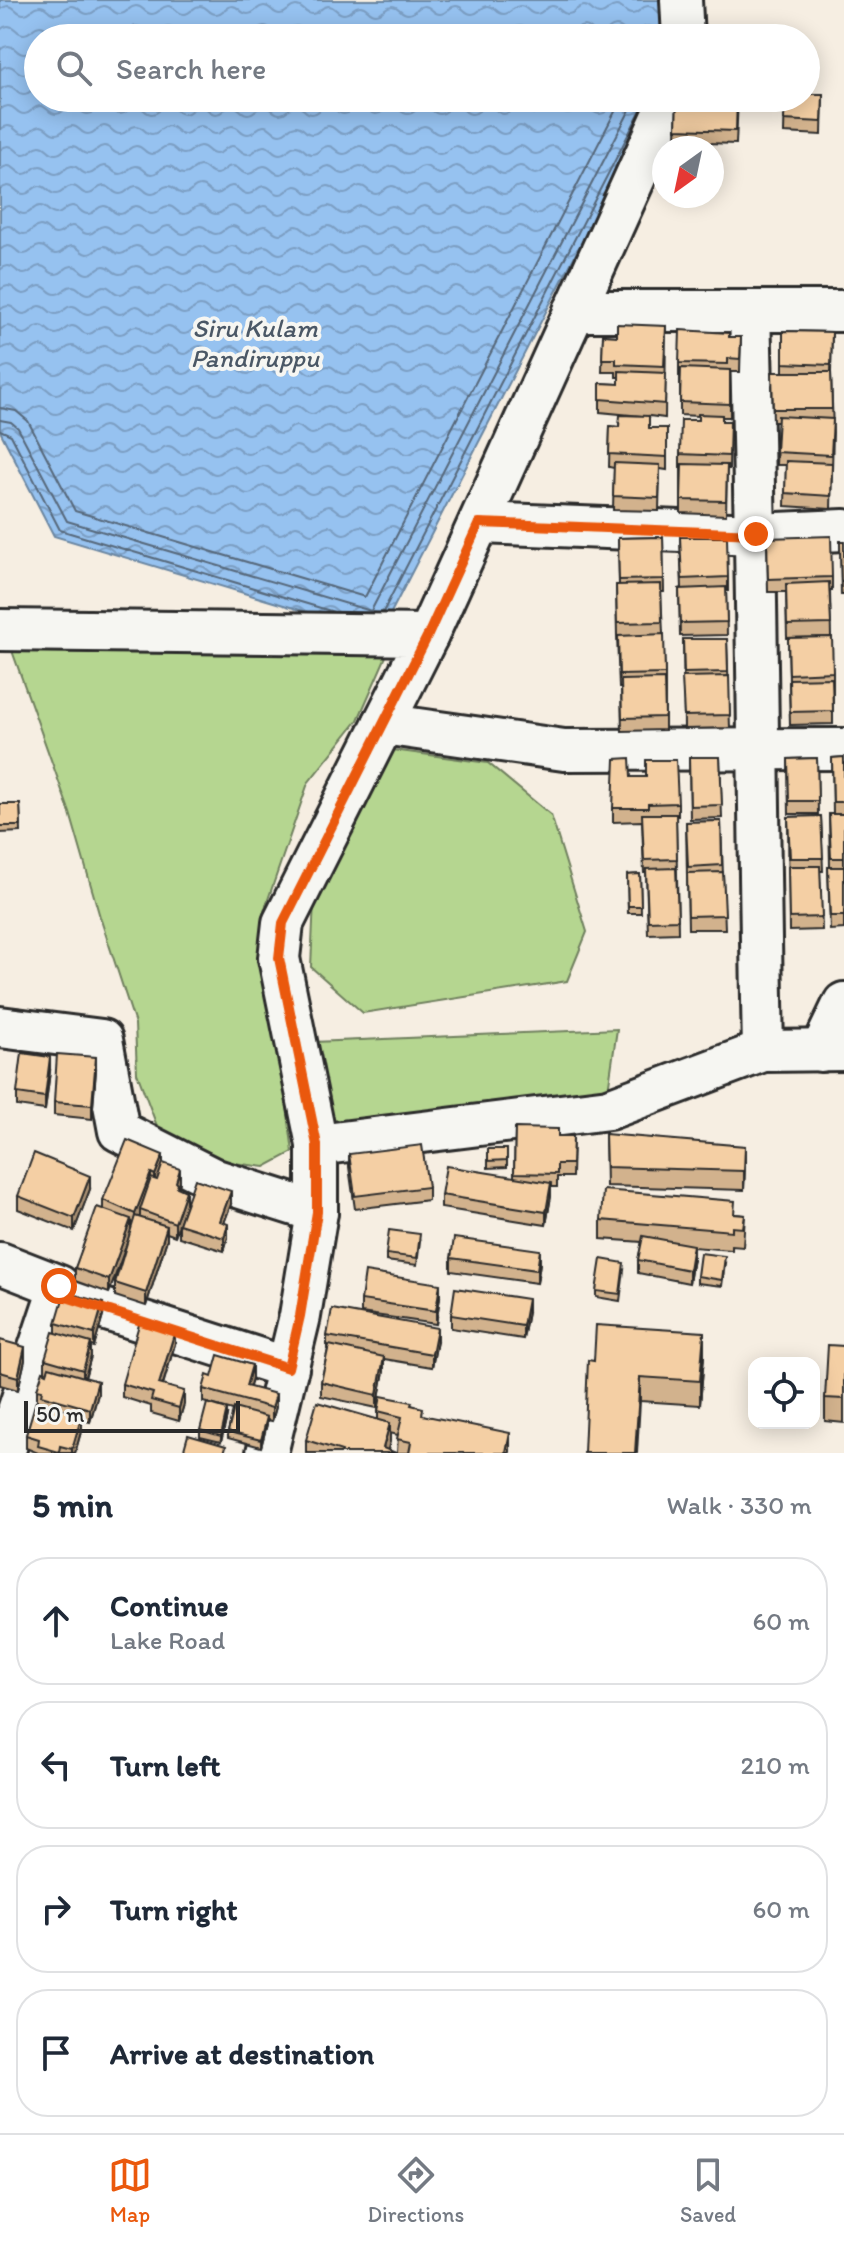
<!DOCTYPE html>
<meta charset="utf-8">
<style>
:root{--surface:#fff;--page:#f6f6f7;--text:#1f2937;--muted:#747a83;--line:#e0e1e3;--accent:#ea580c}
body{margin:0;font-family:Itim,sans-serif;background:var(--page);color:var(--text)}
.controls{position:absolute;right:24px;bottom:24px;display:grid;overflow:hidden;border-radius:16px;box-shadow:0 4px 20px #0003}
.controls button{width:72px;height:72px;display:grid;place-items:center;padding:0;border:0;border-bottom:2px solid var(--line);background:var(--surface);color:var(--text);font:40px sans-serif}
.compass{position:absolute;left:652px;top:136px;width:72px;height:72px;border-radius:50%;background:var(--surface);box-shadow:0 4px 20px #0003;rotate:213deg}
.scale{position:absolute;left:24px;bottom:20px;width:216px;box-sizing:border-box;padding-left:8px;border:4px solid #2b2b2b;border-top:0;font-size:22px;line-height:28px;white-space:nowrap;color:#2b2b2b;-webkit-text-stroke:6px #f6f6f2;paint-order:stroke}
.stop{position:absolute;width:24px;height:24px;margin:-18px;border:6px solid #ea580c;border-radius:50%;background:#fff}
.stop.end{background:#ea580c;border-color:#fff;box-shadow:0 2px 8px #0008}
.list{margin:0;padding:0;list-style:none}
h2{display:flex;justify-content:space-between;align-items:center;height:104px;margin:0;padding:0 32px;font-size:34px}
h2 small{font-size:26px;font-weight:400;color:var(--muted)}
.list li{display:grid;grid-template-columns:52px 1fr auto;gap:24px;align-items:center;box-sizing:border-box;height:128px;margin:0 16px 16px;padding:0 16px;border:2px solid var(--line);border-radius:32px}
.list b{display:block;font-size:30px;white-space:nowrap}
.list p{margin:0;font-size:26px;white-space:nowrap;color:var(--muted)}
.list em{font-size:26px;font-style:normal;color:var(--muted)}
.icon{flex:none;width:44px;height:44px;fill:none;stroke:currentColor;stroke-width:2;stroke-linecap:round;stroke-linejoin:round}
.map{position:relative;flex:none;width:844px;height:1453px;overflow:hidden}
.search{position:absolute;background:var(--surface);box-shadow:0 4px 20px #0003;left:24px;right:24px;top:24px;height:88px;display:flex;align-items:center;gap:20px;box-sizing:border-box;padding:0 28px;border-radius:44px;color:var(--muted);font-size:30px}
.sheet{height:680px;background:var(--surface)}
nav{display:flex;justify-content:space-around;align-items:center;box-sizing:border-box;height:112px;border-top:2px solid var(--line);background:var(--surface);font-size:22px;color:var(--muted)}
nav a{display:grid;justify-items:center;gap:4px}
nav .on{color:var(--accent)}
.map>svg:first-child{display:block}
.grass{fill:#b5d690;stroke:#70805e;stroke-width:2}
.water{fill:url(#water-waves);stroke:#6b86a1;stroke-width:2}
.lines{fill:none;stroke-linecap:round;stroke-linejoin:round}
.shore{stroke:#56677a;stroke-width:2}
.minor-casing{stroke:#2b2b2b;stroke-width:46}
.minor{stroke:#f6f6f2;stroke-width:40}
.wall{fill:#d2b28d;stroke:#2b2b2b;stroke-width:2}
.shaded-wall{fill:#ab9173;stroke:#2b2b2b;stroke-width:2}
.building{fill:#f4cfa4;stroke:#2b2b2b;stroke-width:2}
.route{stroke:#ea580c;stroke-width:10}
.labels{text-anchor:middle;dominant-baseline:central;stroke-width:8;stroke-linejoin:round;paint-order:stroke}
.water-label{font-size:26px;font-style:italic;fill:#4b5866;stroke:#f6f6f2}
</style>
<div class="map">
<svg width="844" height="1453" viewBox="0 0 844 1453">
<defs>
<pattern id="water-waves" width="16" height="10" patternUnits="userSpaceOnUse" patternTransform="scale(2)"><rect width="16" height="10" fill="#96c2f0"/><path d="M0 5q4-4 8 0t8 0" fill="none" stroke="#7b9ec3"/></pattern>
</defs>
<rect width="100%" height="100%" fill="#f6eee2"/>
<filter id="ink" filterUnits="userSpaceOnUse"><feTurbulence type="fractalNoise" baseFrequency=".0125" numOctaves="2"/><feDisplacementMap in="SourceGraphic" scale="16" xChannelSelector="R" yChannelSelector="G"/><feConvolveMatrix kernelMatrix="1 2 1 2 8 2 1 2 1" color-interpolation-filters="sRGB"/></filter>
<g filter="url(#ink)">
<g class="grass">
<polygon points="10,645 387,654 358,720 308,783 262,917 293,1152 265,1167 210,1160 157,1126 137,1073 135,1024 100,917 70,813"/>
<polygon points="393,750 488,763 551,815 587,932 567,981 363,1013 311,967 314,900"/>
<polygon points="617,1029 608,1091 336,1132 314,1042"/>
</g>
<polygon class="water" points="0,0 681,0 683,38 38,38 38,98 656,98 380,634 54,536 0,431"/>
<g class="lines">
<g class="shore">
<polyline points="0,408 16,411 28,421 75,511 365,597 622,98"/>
<polyline points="0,420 11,422 18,428 67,521 371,611 636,98"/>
<polyline points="0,430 11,435 60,530 334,612"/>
<polyline points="383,612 645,102"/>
</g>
<g class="minor-casing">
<g id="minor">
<polyline points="681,0 683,38"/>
<polyline points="574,311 844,311"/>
<path d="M750 311C757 558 758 804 763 1051"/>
<polyline points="479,523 756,534 844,530"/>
<polyline points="0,630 428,635 283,923 279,958 317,1145 317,1212 300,1316 267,1453"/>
<polyline points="428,635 671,98"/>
<polyline points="383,724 564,750 844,749"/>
<polyline points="0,1027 102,1040 119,1131 216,1180 317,1212"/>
<polyline points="821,1051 844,1003"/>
<polyline points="317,1145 609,1109 763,1051 844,1050"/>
<polyline points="0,1263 59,1286 57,1294 288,1368"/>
<polyline points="4,1453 57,1294"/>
</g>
</g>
<use href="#minor" class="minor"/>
</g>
<g class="wall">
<polygon points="823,94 822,135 784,133 785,98"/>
<polygon points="677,98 738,98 736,144 676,142"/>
<polygon points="666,326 665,418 649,416 649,428 667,428 667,470 660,469 659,511 613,510 614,468 609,467 610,426 619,427 641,416 600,412 600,383 619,384 619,377 616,377 616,372 602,372 603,335 617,336"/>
<polygon points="783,331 832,332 831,372 833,432 831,509 785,506 786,465 776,465 778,422 773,422 772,385 783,372"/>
<polygon points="729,337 741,337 740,372 730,372 730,417 722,417 722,421 730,421 729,469 727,469 726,515 681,513 681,467 680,467 680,454 698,420 698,416 680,415 680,376 679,376 679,363"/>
<polygon points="663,537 664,592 661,592 665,674 665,730 622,731 621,688 619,688 617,636 616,585 619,585 618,538"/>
<polygon points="680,537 728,577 728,591 726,591 727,635 680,636 679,589 682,588"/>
<polygon points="767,538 832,577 832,590 830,590 831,637 787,638 786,592 768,592"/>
<polygon points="840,541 844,541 844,595 841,595"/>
<polygon points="788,638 833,672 833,724 790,725"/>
<polygon points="683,639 727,639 730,728 684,729"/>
<polygon points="689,757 720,757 722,818 690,819"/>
<polygon points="844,757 844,929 830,930 828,867 830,867 829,814 833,814 832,758"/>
<polygon points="817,758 818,814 789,814 788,759"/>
<polygon points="631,777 678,803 678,816 676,816 678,933 648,934 646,873 644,873 642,821 613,822 613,808"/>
<polygon points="0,804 20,804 21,832 0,833"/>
<polygon points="821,816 823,871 820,871 822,930 789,931 788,817"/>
<polygon points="721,821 725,929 688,929 686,822"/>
<polygon points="640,874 641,913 628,913 627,875"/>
<polygon points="96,1070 92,1119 54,1115 54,1102"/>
<polygon points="50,1071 45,1110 17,1106 17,1093"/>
<polygon points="515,1128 558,1136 573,1136 572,1177 557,1177 557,1187 551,1187 551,1196 546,1225 441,1208 441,1195 514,1177"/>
<polygon points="605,1134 745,1165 744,1190 606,1186"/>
<polygon points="488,1149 507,1149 507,1167 488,1168"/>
<polygon points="349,1154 428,1187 428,1200 355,1209 349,1167"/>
<polygon points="163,1163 180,1182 178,1188 186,1202 231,1204 224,1223 228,1237 224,1251 179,1237 179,1225 175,1236 167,1233 167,1239 146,1306 115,1296 115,1283 128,1241 109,1293 75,1281 75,1268 103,1209 103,1200"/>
<polygon points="90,1189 74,1231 18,1209 18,1196"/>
<polygon points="735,1214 745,1215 743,1247 732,1246 732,1250 693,1247 693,1258 689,1283 638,1273 638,1260 642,1242 601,1239 601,1220"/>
<polygon points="420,1241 417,1265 386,1261 386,1254"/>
<polygon points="451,1258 540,1263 537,1283 451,1271"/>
<polygon points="725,1263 722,1286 697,1283 697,1276"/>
<polygon points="624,1270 620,1301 596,1297 596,1291"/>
<polygon points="440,1297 436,1324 361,1313 361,1300"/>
<polygon points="528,1312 523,1339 451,1328 451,1315"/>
<polygon points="103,1316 94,1347 91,1346 91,1356 85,1378 98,1394 90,1422 82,1420 82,1428 75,1453 38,1453 26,1448 26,1435 37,1402 37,1389 45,1372 45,1359 56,1333 56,1323"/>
<polygon points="327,1336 437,1341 432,1367 384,1359 384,1371 377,1408 321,1396 321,1382 328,1349 327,1349"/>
<polygon points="0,1340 25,1360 18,1390 0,1385"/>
<polygon points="175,1344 163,1385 184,1404 179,1421 151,1413 151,1406 122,1397 122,1384"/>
<polygon points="844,1346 844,1423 825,1421 825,1398"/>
<polygon points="704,1356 700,1405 640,1401 594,1361"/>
<polygon points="212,1377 252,1378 250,1387 276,1407 272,1421 267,1420 267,1424 261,1447 228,1438 228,1432 233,1410 203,1402 203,1389"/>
<polygon points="412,1405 423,1415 509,1453 397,1453 398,1435 390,1433 390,1441 388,1450 396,1453 306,1453 306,1440 378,1419 378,1411"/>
<polygon points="227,1416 221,1442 200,1437 200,1430"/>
</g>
<g class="shaded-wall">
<polygon points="50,1057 50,1071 45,1110 45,1097"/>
<polygon points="96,1057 96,1070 92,1119 92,1105"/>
<polygon points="745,1146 745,1165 744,1190 744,1171"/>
<polygon points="163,1155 163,1168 155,1188 155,1175"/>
<polygon points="180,1169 180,1182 178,1188 178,1197 176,1182"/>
<polygon points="151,1173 151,1187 140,1210 140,1216 135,1227 135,1214"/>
<polygon points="90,1176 90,1189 74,1231 74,1218"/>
<polygon points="551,1183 551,1196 546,1225 546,1212"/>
<polygon points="186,1191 186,1204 175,1236 175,1223"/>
<polygon points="231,1191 231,1204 220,1234 220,1221"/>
<polygon points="131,1219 131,1232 109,1293 109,1280"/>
<polygon points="228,1224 228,1237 224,1251 224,1238"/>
<polygon points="167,1226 167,1239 146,1306 146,1293"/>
<polygon points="693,1245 693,1258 689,1283 689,1270"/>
<polygon points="540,1250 540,1263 537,1283 537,1270"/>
<polygon points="440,1284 440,1297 436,1324 436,1311"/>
<polygon points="528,1299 528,1312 523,1339 523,1326"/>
<polygon points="103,1303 103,1316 94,1347 94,1334"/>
<polygon points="437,1328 437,1341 432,1367 432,1354"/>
<polygon points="175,1331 175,1344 159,1397 159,1384"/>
<polygon points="704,1332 704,1356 700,1405 700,1381"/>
<polygon points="91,1343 91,1356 83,1383 83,1370"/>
<polygon points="25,1347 25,1360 18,1390 18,1377"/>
<polygon points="384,1357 384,1371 377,1408 377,1395"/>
<polygon points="252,1365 252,1378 246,1399 246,1386"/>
<polygon points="640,1377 640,1401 637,1453 635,1453"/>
<polygon points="98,1381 98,1394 90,1422 90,1409"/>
<polygon points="184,1391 184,1404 179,1421 179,1408"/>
<polygon points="276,1394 276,1407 272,1421 272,1408"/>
<polygon points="227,1409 227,1416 221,1442 221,1436"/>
<polygon points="82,1415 82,1428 75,1453 72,1453 72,1449"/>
<polygon points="267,1417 267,1424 261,1447 261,1440"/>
<polygon points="390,1423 390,1441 387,1453 383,1448"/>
<polygon points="510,1433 510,1452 509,1453 506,1453"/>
</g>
<g class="building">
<polygon points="806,94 823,94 822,122 784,120 785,98 806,98"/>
<polygon points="677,98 737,98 736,131 676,129"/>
<polygon points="617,324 666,326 664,366 616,364 616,359 602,359 603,335 617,336"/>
<polygon points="680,330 729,333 729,337 741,337 740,359 728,358 728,364 679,363"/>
<polygon points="783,331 832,332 831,365 783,363"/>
<polygon points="681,368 730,370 730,404 680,402"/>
<polygon points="619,371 666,373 665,404 600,399 600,383 619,384"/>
<polygon points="772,372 831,372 832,409 773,409"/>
<polygon points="698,414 722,415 722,421 730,421 729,456 680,454 681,420 698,420"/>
<polygon points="620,415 649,416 649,428 667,428 667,457 609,454 610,426 619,427"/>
<polygon points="778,416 833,419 831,455 776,452"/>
<polygon points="786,461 832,463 831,496 785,493"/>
<polygon points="614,463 660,465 659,498 613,496"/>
<polygon points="682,464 727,465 726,501 681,500"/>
<polygon points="831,536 832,577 768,579 767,538"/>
<polygon points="663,537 664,579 619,580 618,538"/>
<polygon points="680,537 727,537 728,577 682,579"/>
<polygon points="840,541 844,541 844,582 841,582"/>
<polygon points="829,582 831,624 787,625 786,584"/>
<polygon points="661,584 662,622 617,623 616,585"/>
<polygon points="726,587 727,622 680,623 679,589"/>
<polygon points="664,634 665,674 619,675 618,636"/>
<polygon points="832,637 833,672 789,674 788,638"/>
<polygon points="683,639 727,639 728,672 684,673"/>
<polygon points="729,676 730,715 684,716 682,677"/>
<polygon points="832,678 833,711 790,712 789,679"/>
<polygon points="664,679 665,717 622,718 621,680"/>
<polygon points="689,757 720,757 722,805 690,806"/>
<polygon points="844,757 844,802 833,802 832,758"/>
<polygon points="630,758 631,777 646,777 646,760 676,760 678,803 648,804 648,808 613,808 615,759"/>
<polygon points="817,758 818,801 789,801 788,759"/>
<polygon points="0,804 20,804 21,826 0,826"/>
<polygon points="642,814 676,814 677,859 644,860"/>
<polygon points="829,814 844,814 844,858 831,858"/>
<polygon points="821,816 823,858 790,858 788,817"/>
<polygon points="721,821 722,865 688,867 686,822"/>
<polygon points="788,866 820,866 822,917 789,918"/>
<polygon points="828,867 844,867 844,916 830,916"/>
<polygon points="676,868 678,920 648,921 646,869"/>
<polygon points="723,872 725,915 688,916 687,873"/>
<polygon points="640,874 641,906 628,906 627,875"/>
<polygon points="22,1053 50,1057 45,1097 17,1093"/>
<polygon points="57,1054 96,1057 92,1105 54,1102"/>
<polygon points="515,1128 558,1129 558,1136 573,1136 572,1164 557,1164 557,1174 514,1173"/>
<polygon points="605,1134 745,1146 744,1171 606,1167"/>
<polygon points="127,1140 163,1155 155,1175 151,1173 135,1214 103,1200"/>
<polygon points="422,1145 428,1187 355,1196 349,1154"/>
<polygon points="488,1149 507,1149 507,1160 488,1161"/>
<polygon points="34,1153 90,1176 74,1218 18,1196"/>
<polygon points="163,1163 180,1169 176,1182 178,1184 177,1187 186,1191 175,1223 140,1210 151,1178 157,1180"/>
<polygon points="446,1166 551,1183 546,1212 441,1195"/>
<polygon points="195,1179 231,1191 220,1221 228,1224 224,1238 179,1224"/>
<polygon points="603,1190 735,1201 734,1214 745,1215 743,1228 732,1227 732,1231 601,1220"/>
<polygon points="97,1207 131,1219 109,1280 75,1268"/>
<polygon points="135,1216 167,1226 146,1293 115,1283"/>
<polygon points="389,1230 420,1234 417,1258 386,1254"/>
<polygon points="643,1236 693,1245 689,1270 638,1260"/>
<polygon points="454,1238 540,1250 537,1270 451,1258"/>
<polygon points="700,1253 725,1256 722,1280 697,1276"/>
<polygon points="601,1259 624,1263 620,1294 596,1291"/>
<polygon points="365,1272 440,1284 436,1311 361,1300"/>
<polygon points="455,1288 528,1299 523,1326 451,1315"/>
<polygon points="65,1292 103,1303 94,1334 56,1323"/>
<polygon points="332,1309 437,1328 432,1354 327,1336"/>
<polygon points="140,1321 175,1331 159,1384 184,1391 179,1408 151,1400 153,1393 122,1384"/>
<polygon points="596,1325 704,1332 700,1381 640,1377 635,1453 584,1453 588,1360 594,1361"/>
<polygon points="53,1332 91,1343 83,1370 45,1359"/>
<polygon points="0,1340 25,1347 18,1377 0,1372"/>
<polygon points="329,1345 384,1357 377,1395 321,1382"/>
<polygon points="828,1345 844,1346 844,1399 825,1398"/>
<polygon points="218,1355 252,1365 246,1386 276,1394 272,1408 203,1389 207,1375 212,1377"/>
<polygon points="49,1367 98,1381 90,1409 41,1395 42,1390 37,1389 43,1371 47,1373"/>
<polygon points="381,1396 412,1402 411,1405 423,1408 422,1415 510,1433 506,1453 409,1453 411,1442 397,1439 402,1417 378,1411"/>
<polygon points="36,1401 82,1415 72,1449 60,1446 59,1452 38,1446 39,1439 26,1435"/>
<polygon points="317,1402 390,1423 383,1448 395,1453 341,1453 342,1451 306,1440"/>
<polygon points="207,1403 227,1409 221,1436 200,1430"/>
<polygon points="234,1408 267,1417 261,1440 228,1432"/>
<polygon points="188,1435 226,1446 224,1453 183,1453"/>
</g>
</g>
<g class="lines" filter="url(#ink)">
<polyline class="route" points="59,1286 57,1294 288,1368 300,1316 317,1212 317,1145 279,958 283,923 428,635 479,523 756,534"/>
</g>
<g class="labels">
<g class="water-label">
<text x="255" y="328">Siru Kulam<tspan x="255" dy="30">Pandiruppu</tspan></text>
</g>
</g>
</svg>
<div class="controls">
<button><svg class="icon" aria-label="locate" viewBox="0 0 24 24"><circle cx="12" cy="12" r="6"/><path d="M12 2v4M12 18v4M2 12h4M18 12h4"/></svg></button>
</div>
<svg class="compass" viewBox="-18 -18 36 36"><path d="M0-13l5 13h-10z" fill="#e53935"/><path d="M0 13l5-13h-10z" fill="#747a83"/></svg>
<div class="scale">50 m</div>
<div class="stop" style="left:59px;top:1286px"></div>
<div class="stop end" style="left:756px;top:534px"></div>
<div class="search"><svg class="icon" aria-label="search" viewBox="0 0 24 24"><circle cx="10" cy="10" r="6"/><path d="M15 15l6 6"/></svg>Search here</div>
</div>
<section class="sheet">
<h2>5 min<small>Walk · 330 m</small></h2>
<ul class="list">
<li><svg class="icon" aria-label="ahead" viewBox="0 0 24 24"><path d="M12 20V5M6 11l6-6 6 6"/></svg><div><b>Continue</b><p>Lake Road</p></div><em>60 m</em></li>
<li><svg class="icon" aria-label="left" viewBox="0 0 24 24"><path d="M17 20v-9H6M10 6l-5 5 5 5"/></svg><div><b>Turn left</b></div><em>210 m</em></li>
<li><svg class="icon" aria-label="right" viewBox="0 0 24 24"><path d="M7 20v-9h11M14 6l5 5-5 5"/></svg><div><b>Turn right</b></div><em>60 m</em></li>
<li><svg class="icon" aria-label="arrive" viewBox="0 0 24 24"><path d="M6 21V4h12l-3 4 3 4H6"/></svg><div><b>Arrive at destination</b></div></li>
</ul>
</section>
<nav>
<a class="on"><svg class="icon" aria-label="map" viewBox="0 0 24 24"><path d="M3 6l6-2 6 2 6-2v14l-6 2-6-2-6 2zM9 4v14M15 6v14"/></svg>Map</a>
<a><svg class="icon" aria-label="directions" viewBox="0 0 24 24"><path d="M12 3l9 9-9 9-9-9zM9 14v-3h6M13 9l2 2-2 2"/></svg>Directions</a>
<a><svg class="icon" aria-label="saved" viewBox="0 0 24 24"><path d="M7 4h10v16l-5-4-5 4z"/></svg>Saved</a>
</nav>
